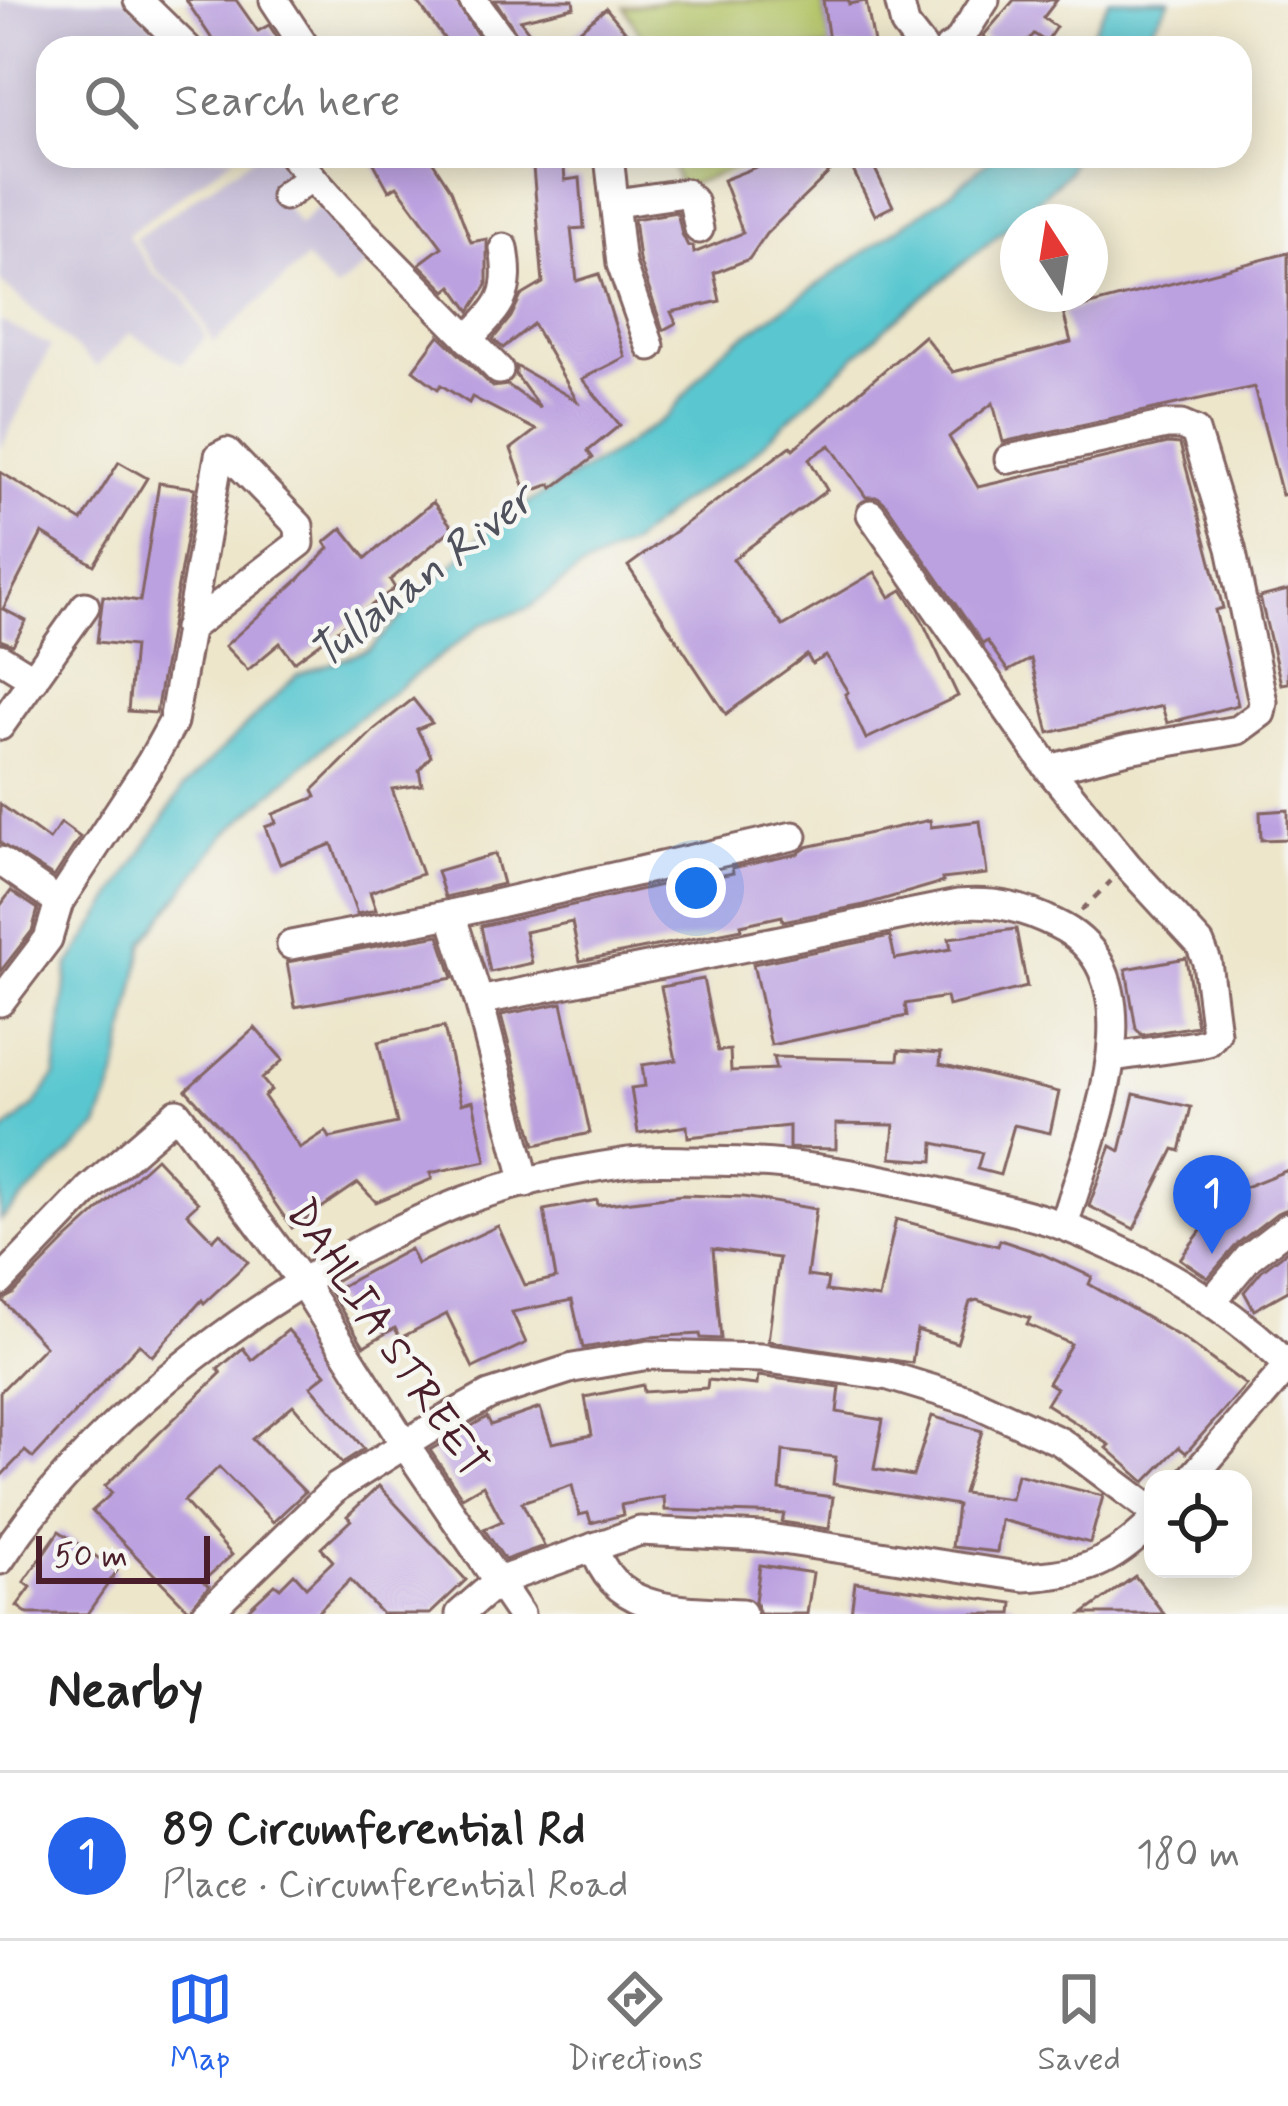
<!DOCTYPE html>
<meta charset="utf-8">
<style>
:root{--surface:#fff;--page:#f2f2f2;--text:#222;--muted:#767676;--line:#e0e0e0;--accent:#2563eb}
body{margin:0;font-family:Mynerve,sans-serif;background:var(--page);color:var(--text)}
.controls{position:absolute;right:36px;bottom:36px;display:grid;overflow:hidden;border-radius:24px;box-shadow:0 6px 30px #0003}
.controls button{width:108px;height:108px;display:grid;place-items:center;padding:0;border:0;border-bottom:3px solid var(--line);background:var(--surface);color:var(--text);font:60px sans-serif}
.compass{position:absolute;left:1000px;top:204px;width:108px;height:108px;border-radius:50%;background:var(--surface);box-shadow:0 6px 30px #0003;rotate:348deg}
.scale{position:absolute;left:36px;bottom:30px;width:174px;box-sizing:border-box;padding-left:12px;border:6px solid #4a1f2b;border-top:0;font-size:33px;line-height:42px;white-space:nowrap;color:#4a1f2b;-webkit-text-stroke:9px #f6f6f2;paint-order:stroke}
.you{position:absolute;left:696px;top:888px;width:42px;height:42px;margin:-30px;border:9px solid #fff;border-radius:50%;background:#1a73e8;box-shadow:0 0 0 18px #1a73e833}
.badge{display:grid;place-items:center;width:78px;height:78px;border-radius:50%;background:var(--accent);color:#fff;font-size:39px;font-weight:700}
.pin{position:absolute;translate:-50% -99px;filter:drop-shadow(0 3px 6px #0008)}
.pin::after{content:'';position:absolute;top:63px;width:42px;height:36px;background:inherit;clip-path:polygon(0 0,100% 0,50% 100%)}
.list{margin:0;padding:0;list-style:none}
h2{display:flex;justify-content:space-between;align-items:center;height:156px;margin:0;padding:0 48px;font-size:51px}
h2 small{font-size:39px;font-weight:400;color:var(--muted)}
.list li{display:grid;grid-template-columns:78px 1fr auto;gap:36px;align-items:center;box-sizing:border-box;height:168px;padding:0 48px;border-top:3px solid var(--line)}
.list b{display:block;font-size:45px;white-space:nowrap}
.list p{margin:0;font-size:39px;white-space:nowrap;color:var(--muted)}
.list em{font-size:39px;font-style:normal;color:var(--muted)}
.icon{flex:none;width:66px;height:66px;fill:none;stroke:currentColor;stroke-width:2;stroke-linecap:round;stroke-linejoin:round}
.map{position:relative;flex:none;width:1288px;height:1614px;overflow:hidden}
.search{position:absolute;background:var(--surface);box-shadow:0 6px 30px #0003;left:36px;right:36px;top:36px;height:132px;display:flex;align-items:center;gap:30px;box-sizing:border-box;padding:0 42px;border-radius:36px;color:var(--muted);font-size:45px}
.sheet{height:324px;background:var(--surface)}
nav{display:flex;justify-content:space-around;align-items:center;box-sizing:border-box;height:168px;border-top:3px solid var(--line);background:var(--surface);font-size:33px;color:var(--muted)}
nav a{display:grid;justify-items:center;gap:6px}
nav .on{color:var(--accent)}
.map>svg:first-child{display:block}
.industrial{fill:#c8bfd8}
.green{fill:#b3c467;stroke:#7e7249;stroke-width:3}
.water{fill:#5ac7d0;stroke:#52737e;stroke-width:3}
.building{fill:#bca1e0}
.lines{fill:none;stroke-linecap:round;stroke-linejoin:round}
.minor-casing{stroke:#836563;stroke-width:33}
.path{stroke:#836563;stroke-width:4.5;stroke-dasharray:9 9;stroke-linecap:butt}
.minor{stroke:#fff;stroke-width:27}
.labels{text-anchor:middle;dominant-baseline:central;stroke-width:9;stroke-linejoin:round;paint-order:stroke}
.street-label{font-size:42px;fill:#4a1f2b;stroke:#f6f6f2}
.water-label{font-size:45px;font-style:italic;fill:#4f515d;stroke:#f6f6f2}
</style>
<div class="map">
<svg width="1288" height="1614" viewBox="0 0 1288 1614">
<rect width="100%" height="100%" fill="#f6f6f2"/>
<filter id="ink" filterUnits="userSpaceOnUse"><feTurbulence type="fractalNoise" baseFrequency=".00833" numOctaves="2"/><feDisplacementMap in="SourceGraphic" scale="24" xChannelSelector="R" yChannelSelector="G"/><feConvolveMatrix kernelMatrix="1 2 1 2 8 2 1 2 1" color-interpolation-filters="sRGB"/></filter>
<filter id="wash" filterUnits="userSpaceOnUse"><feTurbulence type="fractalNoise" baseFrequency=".004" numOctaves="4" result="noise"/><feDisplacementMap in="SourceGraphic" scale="48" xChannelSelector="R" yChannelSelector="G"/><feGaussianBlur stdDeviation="2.7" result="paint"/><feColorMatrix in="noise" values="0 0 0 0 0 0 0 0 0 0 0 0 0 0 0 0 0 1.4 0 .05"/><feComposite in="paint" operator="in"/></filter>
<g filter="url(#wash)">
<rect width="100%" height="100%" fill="#ede6cb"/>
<g class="industrial">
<polygon points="0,0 126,0 177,48 48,48 48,156 235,156 127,235 155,275 184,296 206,337 182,364 129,333 97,367 0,281"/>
<polygon points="255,156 280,156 291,170 273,187 299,225 318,207 336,213 379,256 335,290 306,259 214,343 188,295 159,274 135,239"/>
<polygon points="0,321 51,346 0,450"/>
</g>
<g class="green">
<polygon points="672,0 822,0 831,48 649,48 624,7"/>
<polygon points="669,156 770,156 680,188"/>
</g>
<g class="water">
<polygon points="1109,0 1170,0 1138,48 1084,48"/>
<polygon points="994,156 1073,156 1068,172 1020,217 887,326 744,462 678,504 633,543 579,570 529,608 481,625 340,732 225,835 144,942 116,1078 98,1127 0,1220 0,1135 35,1105 55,1076 68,967 183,788 297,675 369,650 494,523 613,453 668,416 719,353 954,190"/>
</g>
<g id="blocks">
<g class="building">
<polygon points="186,0 236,0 258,31 269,25 284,48 218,48"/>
<polygon points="416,0 455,0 486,48 451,48"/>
<polygon points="495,0 573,0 574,7 520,20 541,48 526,48"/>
<polygon points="823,0 849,0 849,4 866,1 875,48 830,48"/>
<polygon points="1014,0 1057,0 1043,18 1056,27 1046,42 1034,34 1022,48 997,48 983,36"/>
<polygon points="606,8 639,48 558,48"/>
<polygon points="370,156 429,156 451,190 471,242 487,239 487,285 470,311 452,286 446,291 419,264 442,247 397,186 389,191"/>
<polygon points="532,156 563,156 565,180 580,178 584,228 571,229 577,281 599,274 625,357 582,379 620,425 588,451 593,458 553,488 551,484 527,493 511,449 536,430 472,397 469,403 441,385 438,389 413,370 439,335 493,387 508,385 540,408 516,375 516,366 577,401 533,324 503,348 493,339 511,317 521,296 543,283"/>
<polygon points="784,156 846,156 766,234 749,259 714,273 720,301 671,312 676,323 663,330 639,260 634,219 677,212 682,234 688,246 693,246 694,253 743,233 723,180"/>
<polygon points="846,156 892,156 875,169 893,206 875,215"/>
<polygon points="1288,253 1288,494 1282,495 1254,387 1003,442 993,403 949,437 978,487 1168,443 1180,444 1223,608 1215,610 1238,705 1167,723 1162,706 1049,733 1031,659 1008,671 987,641 983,644 886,504 878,497 866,497 830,445 809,459 827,490 733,559 783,626 875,572 890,597 902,590 921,618 958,696 866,739 845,694 848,692 826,656 812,664 807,655 726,714 628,566 791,446 793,449 924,336 953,372 1071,342 1063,312"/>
<polygon points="119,462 147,478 94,565 42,533 3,609 26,621 13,645 0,640 0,472 82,521"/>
<polygon points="159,483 195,488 156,713 128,711 134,646 97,642 103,596 140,601"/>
<polygon points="433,502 453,528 390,580 395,588 294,662 280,643 248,670 225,646 297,581 329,548 325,542 342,528 366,558"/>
<polygon points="1288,590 1288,683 1281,684 1260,597"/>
<polygon points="413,699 432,723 417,729 431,756 419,770 422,785 392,789 422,874 370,892 376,910 357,914 332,844 280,864 265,827 276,823 273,814 316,797 313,790 375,729"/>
<polygon points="0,804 49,840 61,823 80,837 54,877 0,843"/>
<polygon points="1288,810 1288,839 1261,840 1260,812"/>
<polygon points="930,820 931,827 980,821 987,874 942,879 943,882 864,905 783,921 782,916 741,925 742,929 580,961 572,922 525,932 532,963 490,972 481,926 687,879 688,882 733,873 732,868 797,854 807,847"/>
<polygon points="495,854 503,884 445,897 437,871"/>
<polygon points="11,891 38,909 32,931 0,972 0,906"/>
<polygon points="1016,929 1027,987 948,1006 946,997 905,1004 907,1016 771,1045 753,964 890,936 895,959 951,949 949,938"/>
<polygon points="439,935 453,978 295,1007 287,962"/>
<polygon points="1186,958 1197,1026 1142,1035 1136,1029 1126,969"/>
<polygon points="703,979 718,1051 730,1050 731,1071 776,1069 773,1057 898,1060 899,1050 941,1053 940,1064 1059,1092 1050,1133 1014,1125 1000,1175 977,1169 982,1153 934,1143 933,1161 891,1158 894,1125 836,1124 836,1149 789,1148 789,1126 688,1137 687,1126 638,1133 631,1088 645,1086 642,1065 676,1060 661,987"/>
<polygon points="562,1003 590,1133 535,1145 501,1015"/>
<polygon points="444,1027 461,1104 473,1101 486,1161 430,1173 432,1179 376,1202 358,1183 292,1228 230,1138 186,1090 255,1028 283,1060 262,1079 271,1090 264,1096 300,1148 326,1131 330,1138 397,1123 378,1042"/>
<polygon points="1134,1094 1191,1107 1180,1151 1174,1149 1134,1229 1089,1206 1111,1146 1120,1151"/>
<polygon points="156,1158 198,1203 187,1213 213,1240 220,1233 248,1262 204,1303 202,1300 152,1356 139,1344 33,1458 25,1451 0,1477 0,1392 45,1346 2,1300 13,1294 66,1240"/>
<polygon points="1288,1170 1288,1209 1277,1213 1238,1243 1208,1278 1180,1259 1223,1201 1245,1187"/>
<polygon points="682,1195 743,1197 816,1209 807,1276 828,1279 826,1291 879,1298 896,1219 998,1246 1000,1240 1042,1254 1092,1277 1089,1284 1184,1339 1246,1385 1186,1453 1179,1447 1145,1482 1107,1448 1110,1445 1046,1404 1056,1388 1048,1383 1071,1344 1027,1324 1030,1318 977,1300 970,1302 957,1343 917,1330 912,1363 768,1341 779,1258 713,1249 721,1339 701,1338 700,1334 649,1337 583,1348 572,1300 512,1312 526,1343 473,1368 447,1314 400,1338 395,1328 364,1346 330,1292 410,1249 417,1264 498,1226 525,1285 556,1278 544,1210 597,1200 598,1205"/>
<polygon points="1288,1250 1288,1291 1254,1310 1244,1292 1262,1270"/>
<polygon points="288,1330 326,1374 311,1386 364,1449 342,1463 293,1405 252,1439 305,1492 273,1522 219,1467 184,1501 232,1555 203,1581 209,1586 189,1610 92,1511 112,1493 105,1486 221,1373 218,1369 243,1348 252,1360"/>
<polygon points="758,1376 840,1387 837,1412 883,1420 874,1469 913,1476 932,1416 982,1431 963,1493 1011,1499 1017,1474 1103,1496 1090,1543 1001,1520 997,1552 952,1547 957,1505 833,1484 836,1457 783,1451 780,1490 833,1497 829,1529 782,1522 784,1514 665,1510 664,1497 621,1505 623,1515 591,1523 588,1513 579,1515 572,1485 522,1502 544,1546 505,1560 484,1529 502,1521 483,1485 462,1497 430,1450 487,1417 491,1425 540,1408 552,1443 592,1435 585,1397 643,1385 644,1392 707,1388 708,1380 757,1385"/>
<polygon points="379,1486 466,1580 430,1614 382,1614 350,1580 316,1614 243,1614 275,1584 280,1588 294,1574 306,1587 333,1561 321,1548 351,1520 347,1516"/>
<polygon points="59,1531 117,1571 87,1614 28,1614 17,1606 31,1587 24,1582"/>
<polygon points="760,1565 813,1573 807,1614 760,1614 755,1601"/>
<polygon points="1135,1576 1164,1614 1083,1614"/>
<polygon points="855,1582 1013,1603 1012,1614 851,1614"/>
</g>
</g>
</g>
<g filter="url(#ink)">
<use href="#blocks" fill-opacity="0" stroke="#836563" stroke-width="3"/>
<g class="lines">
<g class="minor-casing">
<g id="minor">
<polyline points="138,0 187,48"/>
<polyline points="274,0 305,47"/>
<polyline points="473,0 508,48"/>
<polyline points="899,0 905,25 923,48"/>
<polyline points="949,48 957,44 985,0"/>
<polyline points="293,156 342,211 499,370"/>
<polyline points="609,156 621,264 650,346"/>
<polyline points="285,196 312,177"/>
<polyline points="616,203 685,193 693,201 699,229"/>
<path d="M468 339C501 305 512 296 504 248"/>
<polyline points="1009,459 1166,425 1181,425 1195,431 1231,548 1263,702 1261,713 1238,730 1128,749 1049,769"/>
<polyline points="871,514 1049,769 1128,866 1200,944 1207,962 1216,1033 1208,1042 1196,1045 1113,1057"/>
<polyline points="0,658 34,679"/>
<polyline points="0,726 85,606"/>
<polyline points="0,861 59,902"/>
<polyline points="451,914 479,1001 526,1183"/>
<polyline points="291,945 451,914 793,836"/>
<path d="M479 1001 958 904C996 901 1022 907 1056 924 1165 976 1088 1141 1064 1226"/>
<polyline points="0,1002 48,939 59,902 151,762 173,722 219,456 227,452 299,526 300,543 188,629"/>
<polyline points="0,1282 89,1189 177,1113 302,1282 405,1445 520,1614"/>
<polyline points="1213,1300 1249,1257 1288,1227"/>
<polyline points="1191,1479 1288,1366"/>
<path d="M594 1547C614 1614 681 1610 742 1613"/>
<path d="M0 1560C101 1408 277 1281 444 1209 500 1184 568 1171 628 1162 652 1159 677 1161 701 1161 794 1161 880 1176 970 1200 1001 1209 1036 1215 1066 1227 1149 1260 1224 1302 1288 1365"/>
<polyline points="206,1614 337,1487 444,1420 489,1395 573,1368 649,1355 761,1358 889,1376 971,1401 1061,1442 1153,1511"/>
<path d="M460 1614 498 1581 640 1531 763 1537 1024 1577C1084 1574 1110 1564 1153 1522"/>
</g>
</g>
<polyline class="path" points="1081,911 1111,881"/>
<use href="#minor" class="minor"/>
</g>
</g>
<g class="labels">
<g class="street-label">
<text transform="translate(386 1339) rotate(56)">DAHLIA STREET</text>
</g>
<g class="water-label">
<text transform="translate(422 578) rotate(-38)">Tullahan River</text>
</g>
</g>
</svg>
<div class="controls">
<button><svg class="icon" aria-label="locate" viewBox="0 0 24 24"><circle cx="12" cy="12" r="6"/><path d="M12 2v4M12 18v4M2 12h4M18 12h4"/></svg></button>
</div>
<svg class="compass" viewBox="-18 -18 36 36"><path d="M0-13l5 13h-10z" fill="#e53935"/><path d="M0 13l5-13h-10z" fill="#767676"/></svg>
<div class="scale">50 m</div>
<div class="you"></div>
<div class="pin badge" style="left:1212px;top:1254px">1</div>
<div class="search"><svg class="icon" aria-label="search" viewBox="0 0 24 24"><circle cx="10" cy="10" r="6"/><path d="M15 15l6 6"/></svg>Search here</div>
</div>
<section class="sheet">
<h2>Nearby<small></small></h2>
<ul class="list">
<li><span class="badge">1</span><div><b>89 Circumferential Rd</b><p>Place · Circumferential Road</p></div><em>180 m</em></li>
</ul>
</section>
<nav>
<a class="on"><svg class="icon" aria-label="map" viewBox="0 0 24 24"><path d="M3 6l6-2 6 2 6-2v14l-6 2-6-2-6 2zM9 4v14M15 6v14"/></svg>Map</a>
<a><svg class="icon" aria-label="directions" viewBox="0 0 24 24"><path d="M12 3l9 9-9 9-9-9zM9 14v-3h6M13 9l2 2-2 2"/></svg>Directions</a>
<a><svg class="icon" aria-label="saved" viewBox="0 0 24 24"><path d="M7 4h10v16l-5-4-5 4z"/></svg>Saved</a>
</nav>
